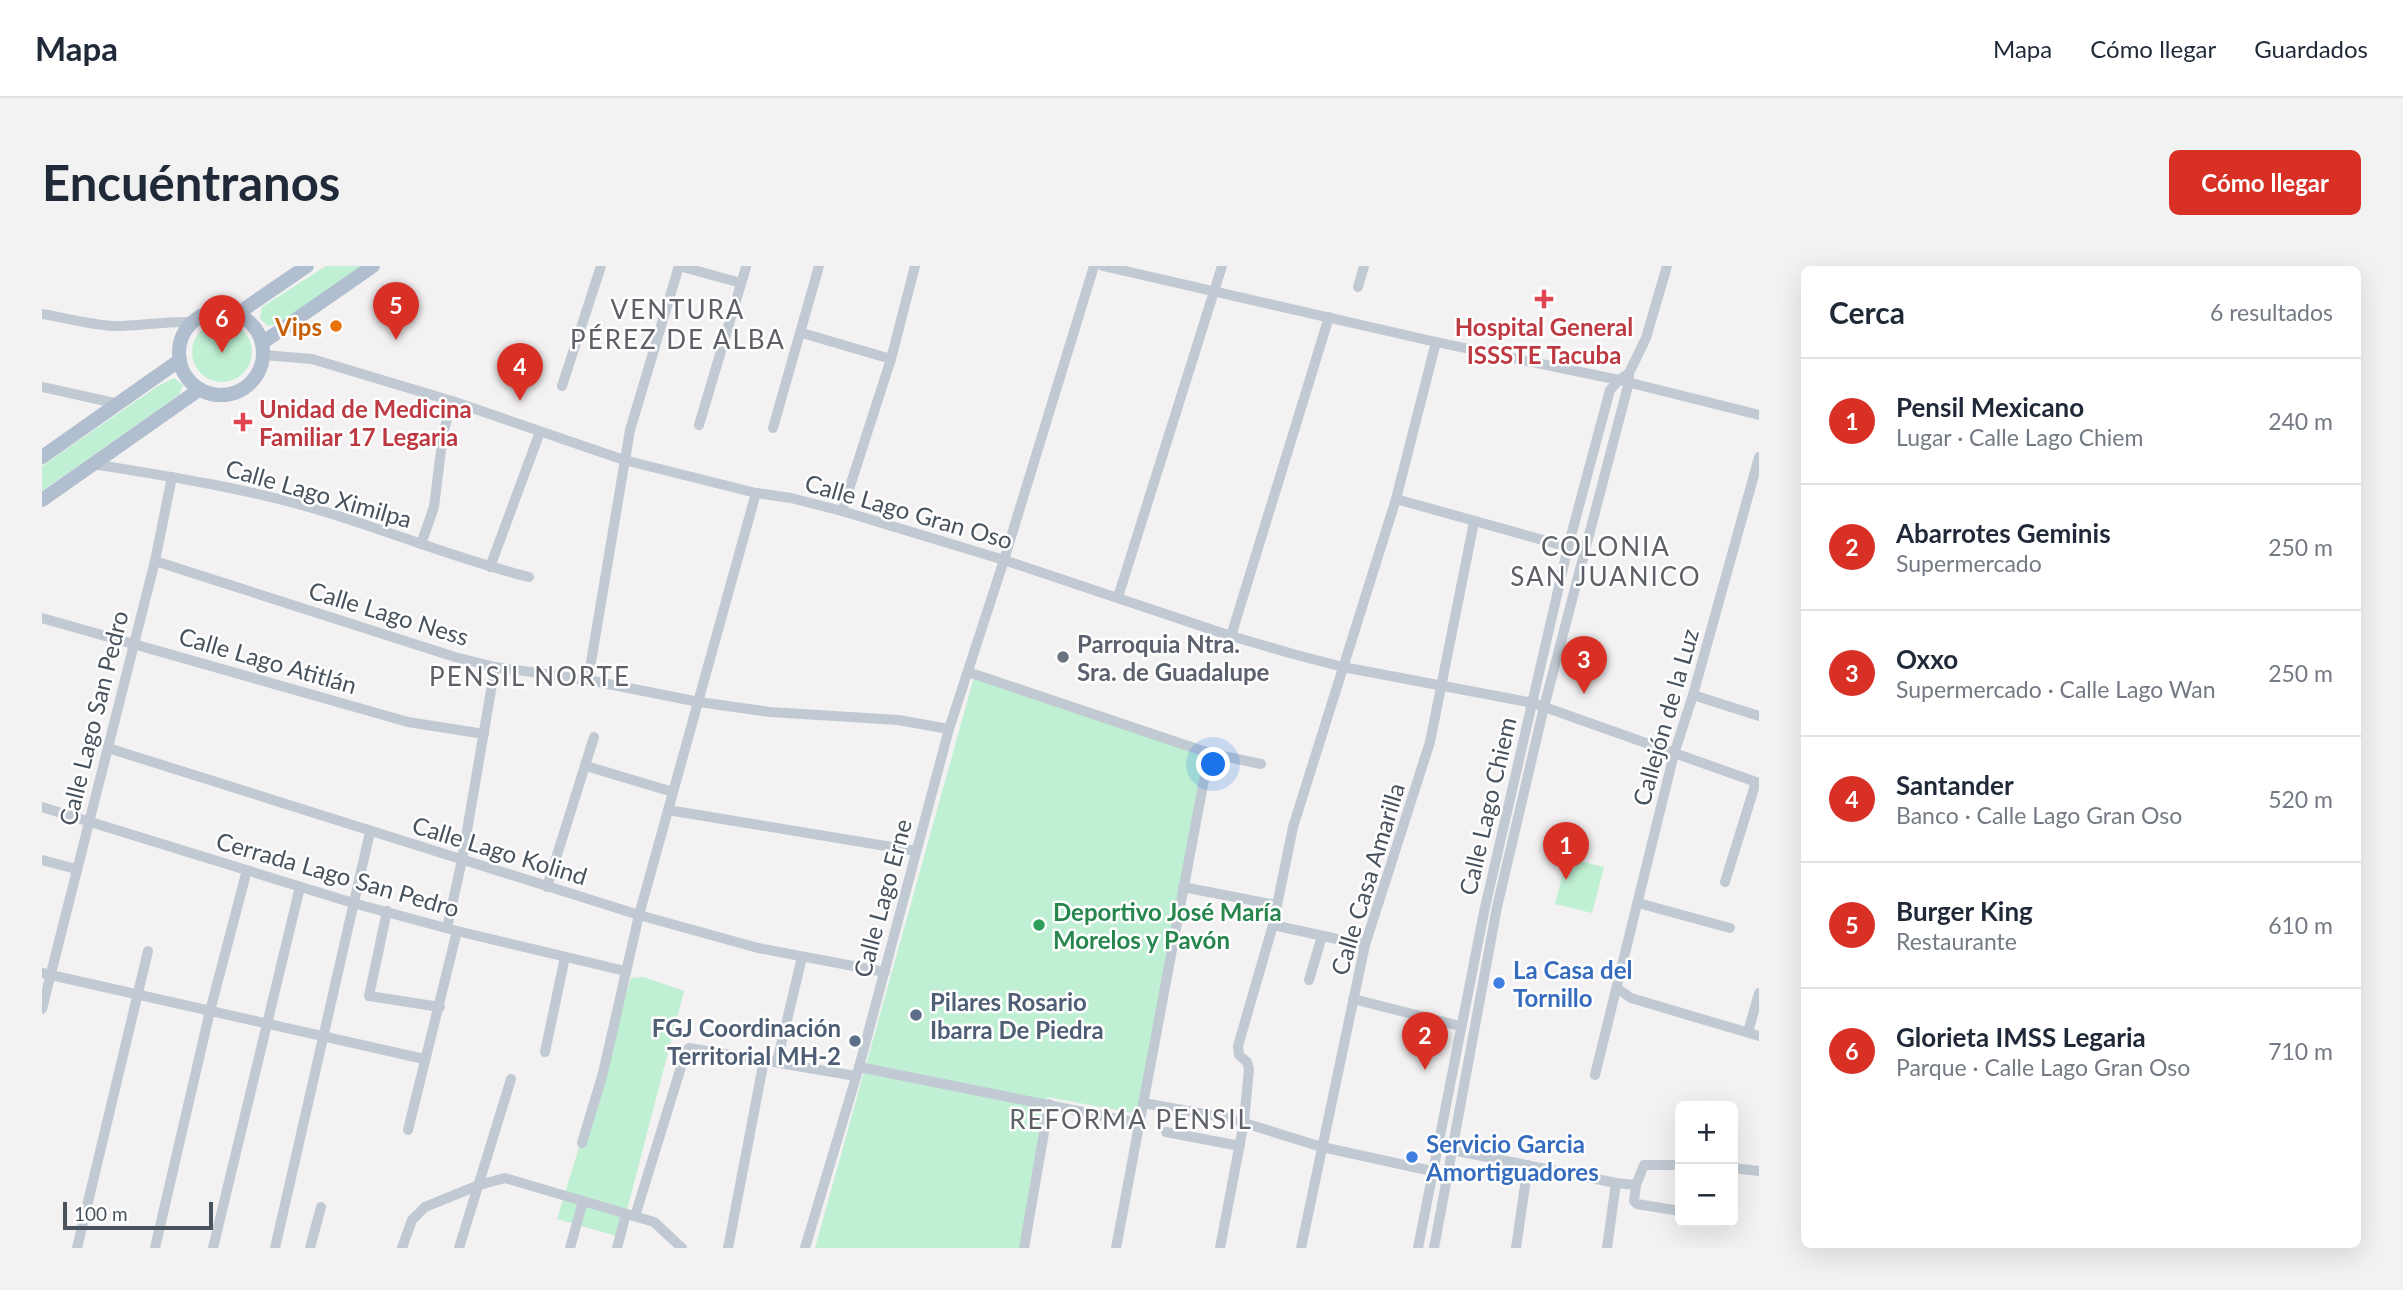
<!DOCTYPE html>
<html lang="es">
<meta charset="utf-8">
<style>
:root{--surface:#fff;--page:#f2f2f3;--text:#1f2937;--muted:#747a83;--line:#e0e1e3;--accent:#d93025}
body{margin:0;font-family:Lato,sans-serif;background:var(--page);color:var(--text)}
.controls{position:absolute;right:21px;bottom:21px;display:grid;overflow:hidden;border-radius:10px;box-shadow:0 7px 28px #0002}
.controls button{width:63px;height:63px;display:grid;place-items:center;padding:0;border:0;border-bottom:2px solid var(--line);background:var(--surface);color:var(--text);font:35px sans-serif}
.scale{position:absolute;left:21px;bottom:18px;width:150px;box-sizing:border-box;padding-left:7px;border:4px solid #48535e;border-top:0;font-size:19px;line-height:24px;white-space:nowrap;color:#48535e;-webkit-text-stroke:5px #fff;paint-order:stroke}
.you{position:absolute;left:1172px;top:499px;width:24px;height:24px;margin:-18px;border:5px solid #fff;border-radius:50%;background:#1a73e8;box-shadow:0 0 0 10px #1a73e833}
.badge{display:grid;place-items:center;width:46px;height:46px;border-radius:50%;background:var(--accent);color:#fff;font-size:23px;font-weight:700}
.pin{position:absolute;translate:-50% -58px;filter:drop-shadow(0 2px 4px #0008)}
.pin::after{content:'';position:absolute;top:37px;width:24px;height:21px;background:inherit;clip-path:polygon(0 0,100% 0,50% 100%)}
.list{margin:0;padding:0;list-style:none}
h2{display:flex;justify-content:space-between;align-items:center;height:91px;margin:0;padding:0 28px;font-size:30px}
h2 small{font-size:23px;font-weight:400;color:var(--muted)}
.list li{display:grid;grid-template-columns:46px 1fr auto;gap:21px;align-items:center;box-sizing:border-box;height:126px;padding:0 28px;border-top:2px solid var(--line)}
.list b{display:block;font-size:26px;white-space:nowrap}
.list p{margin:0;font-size:23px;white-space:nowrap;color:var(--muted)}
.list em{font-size:23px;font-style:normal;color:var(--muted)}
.map{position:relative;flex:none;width:1717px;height:982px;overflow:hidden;border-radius:10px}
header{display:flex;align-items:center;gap:42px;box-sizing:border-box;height:98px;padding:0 35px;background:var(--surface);border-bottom:2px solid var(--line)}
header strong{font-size:33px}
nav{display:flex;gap:38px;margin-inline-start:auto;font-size:24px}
.intro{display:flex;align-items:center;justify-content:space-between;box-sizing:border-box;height:168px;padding:0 42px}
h1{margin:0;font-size:49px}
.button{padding:18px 32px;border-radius:10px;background:var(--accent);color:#fff;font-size:24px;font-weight:700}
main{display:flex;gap:42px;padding:0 42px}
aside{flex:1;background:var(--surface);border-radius:10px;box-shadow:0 7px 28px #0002}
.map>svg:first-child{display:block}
.green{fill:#c0f0d4}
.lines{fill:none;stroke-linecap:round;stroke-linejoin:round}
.minor{stroke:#c1cad2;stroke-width:10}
.major{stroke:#b0becf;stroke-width:14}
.health-dot{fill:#e0444e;stroke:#fff;stroke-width:2.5}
.food-dot{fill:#e8710a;stroke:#fff;stroke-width:2.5}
.worship-dot{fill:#6b7280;stroke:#fff;stroke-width:2.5}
.leisure-dot{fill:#2e9e5b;stroke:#fff;stroke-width:2.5}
.shop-dot{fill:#3f7fe0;stroke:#fff;stroke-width:2.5}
.service-dot{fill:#5c6f8a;stroke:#fff;stroke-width:2.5}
.labels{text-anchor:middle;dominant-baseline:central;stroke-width:5;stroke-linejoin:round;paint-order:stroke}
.food-label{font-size:24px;font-weight:bold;fill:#c56008;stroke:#fff;text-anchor:end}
.health-label{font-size:24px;font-weight:bold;fill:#be3a42;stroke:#fff}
.street-label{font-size:24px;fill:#48535e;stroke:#fff}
.worship-label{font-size:24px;font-weight:bold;fill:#5b616d;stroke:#fff;text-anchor:start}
.leisure-label{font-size:24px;font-weight:bold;fill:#27864d;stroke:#fff;text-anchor:start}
.shop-label{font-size:24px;font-weight:bold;fill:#366cbe;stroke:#fff;text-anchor:start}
.service-label{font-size:24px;font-weight:bold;fill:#4e5e75;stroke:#fff;text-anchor:start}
.neighbourhood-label{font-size:26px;letter-spacing:2px;fill:#5d6066;stroke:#fff}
</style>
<header>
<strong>Mapa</strong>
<nav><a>Mapa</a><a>Cómo llegar</a><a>Guardados</a></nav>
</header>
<div class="intro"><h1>Encuéntranos</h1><a class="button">Cómo llegar</a></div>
<main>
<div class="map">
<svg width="1717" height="982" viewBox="0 0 1717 982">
<rect width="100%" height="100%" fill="#f3f1f1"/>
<g class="green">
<polygon points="284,0 319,0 239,57 226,60 218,53 220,41"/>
<circle cx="180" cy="86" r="30"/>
<polygon points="132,112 141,119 137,129 0,225 0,200 116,120"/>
<polygon points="932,411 1164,488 1096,848 1005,831 979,982 773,982"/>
<polygon points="1525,592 1562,601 1550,647 1513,638"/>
<polygon points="602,711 642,725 578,971 515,953 589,712"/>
</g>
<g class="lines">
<g class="minor">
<polyline points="637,0 699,17"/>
<polyline points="1061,0 1394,76 1577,114 1717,149"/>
<polyline points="1316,21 1322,0"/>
<path d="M0 48C24 52 48 59 72 60 98 60 123 55 150 56"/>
<polyline points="760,67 849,93"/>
<polyline points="221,89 270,93 410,135 582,194 714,227 749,232 800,245 962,294 1189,370 1251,388 1301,401 1491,437 1717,517"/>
<polyline points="520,120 559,0"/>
<polyline points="0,121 77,138"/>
<polyline points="657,159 704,1"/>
<polyline points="731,162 777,0"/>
<path d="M51 198C124 210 198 221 270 242 343 263 413 293 487 311"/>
<polyline points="1354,233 1526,281"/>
<polyline points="800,245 849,93 873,0"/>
<polyline points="379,278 392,241 401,168 410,135"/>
<polyline points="113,295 413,391 453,401 546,414 657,436 728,446 856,454 907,463"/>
<polyline points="448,301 498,166"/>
<polyline points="1076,331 1180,0"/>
<polyline points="0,352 366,456 442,468"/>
<polyline points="1189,370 1287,51"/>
<polyline points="926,406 1167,487 1219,498"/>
<polyline points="546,414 588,164 637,0"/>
<polyline points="1651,429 1717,450"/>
<polyline points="66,482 597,649 716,682 843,706"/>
<polyline points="544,500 631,526"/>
<polyline points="0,541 311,637 415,665 583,705"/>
<polyline points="626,544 874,585"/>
<polyline points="0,594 34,603"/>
<polyline points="1683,616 1714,516"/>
<polyline points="505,621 552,471"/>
<polyline points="1141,621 1234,639"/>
<polyline points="1596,637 1688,662"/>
<polyline points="345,645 327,730 398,741"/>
<polyline points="1231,659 1323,679"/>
<polyline points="405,662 420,594 453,401"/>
<polyline points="0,707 382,793"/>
<polyline points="1267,714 1280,670"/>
<polyline points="1576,723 1589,732 1717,770"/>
<polyline points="1311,733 1418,760"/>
<polyline points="0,743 113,295 130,211"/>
<polyline points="1706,766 1717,727"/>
<polyline points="503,786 523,691"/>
<polyline points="735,796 760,691"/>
<polyline points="817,801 1096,857"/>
<polyline points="1553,809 1632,488 1651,429 1717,191"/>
<polyline points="1101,837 1186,852 1280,881 1390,905"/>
<polyline points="366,864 415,665"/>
<polyline points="1124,866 1198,880"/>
<polyline points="540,877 561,807 597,649 714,227"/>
<polyline points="1410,884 1574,917 1594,919"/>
<polyline points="1638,899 1602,899 1594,919 1592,935 1595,938 1638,945"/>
<polyline points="1691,902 1717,905"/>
<polyline points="593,950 644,785 647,782 814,810"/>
<polyline points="35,982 106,685"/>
<polyline points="113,982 168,745 205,604"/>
<polyline points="171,982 258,621"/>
<polyline points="233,982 328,566"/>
<polyline points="268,982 279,941"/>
<polyline points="360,982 370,954 383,941 437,919 463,912 612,956 640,982"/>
<polyline points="417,982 469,813"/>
<polyline points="528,982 541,935"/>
<polyline points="575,982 584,948"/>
<polyline points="686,982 722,794"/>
<polyline points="763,982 817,801 907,463 962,294 1052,0"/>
<polyline points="982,982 1007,838"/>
<polyline points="1074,982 1167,487"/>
<polyline points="1178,982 1202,856 1207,803 1205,796 1197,789 1196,780 1231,659 1251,561 1354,233 1394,76"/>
<polyline points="1259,982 1323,679 1388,476 1432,256"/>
<polyline points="1376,982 1442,646 1526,281 1568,124 1577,114 1587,107"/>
<polyline points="1392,982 1455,641 1502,441 1587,116 1587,107 1604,72 1625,0"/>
<polyline points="1474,982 1486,899"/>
<polyline points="1565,982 1574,917"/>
</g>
<g class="major">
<circle cx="179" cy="87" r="42"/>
<polyline points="195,48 265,0"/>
<polyline points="220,77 331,0"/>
<polyline points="0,191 138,94"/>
<polyline points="0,234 158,123"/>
</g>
</g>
<g class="health-dot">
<path d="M1498.5 22.5h7v7h7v7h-7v7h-7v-7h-7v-7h7z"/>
<path d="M197.5 145.5h7v7h7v7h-7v7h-7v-7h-7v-7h7z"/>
</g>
<circle class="food-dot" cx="294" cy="60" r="7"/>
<circle class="worship-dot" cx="1021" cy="391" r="7"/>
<circle class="leisure-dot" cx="997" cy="659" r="7"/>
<g class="shop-dot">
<circle cx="1457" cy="717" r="7"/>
<circle cx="1370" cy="891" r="7"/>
</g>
<g class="service-dot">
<circle cx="874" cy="749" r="7"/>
<circle cx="813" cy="775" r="7"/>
</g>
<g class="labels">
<g class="food-label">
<text x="280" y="60">Vips</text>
</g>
<g class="health-label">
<text x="1502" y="60">Hospital General<tspan x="1502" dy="28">ISSSTE Tacuba</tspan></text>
<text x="217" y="142" text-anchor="start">Unidad de Medicina<tspan x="217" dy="28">Familiar 17 Legaria</tspan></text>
</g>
<g class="street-label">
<text transform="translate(277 227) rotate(16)">Calle Lago Ximilpa</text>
<text transform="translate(867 245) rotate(16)">Calle Lago Gran Oso</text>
<text transform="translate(347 347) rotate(17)">Calle Lago Ness</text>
<text transform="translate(226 394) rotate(16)">Calle Lago Atitlán</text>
<text transform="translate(1623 451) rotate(-74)">Callejón de la Luz</text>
<text transform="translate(51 452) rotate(-76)">Calle Lago San Pedro</text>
<text transform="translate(1445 540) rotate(-77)">Calle Lago Chiem</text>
<text transform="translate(458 584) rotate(17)">Calle Lago Kolind</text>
<text transform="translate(296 608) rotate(16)">Cerrada Lago San Pedro</text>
<text transform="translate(1325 613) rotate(-73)">Calle Casa Amarilla</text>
<text transform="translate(840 632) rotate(-75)">Calle Lago Erne</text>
</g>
<g class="worship-label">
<text x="1035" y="377">Parroquia Ntra.<tspan x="1035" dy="28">Sra. de Guadalupe</tspan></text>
</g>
<g class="leisure-label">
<text x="1011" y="645">Deportivo José María<tspan x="1011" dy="28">Morelos y Pavón</tspan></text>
</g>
<g class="shop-label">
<text x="1471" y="703">La Casa del<tspan x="1471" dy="28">Tornillo</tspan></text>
<text x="1384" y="877">Servicio Garcia<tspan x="1384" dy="28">Amortiguadores</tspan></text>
</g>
<g class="service-label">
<text x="888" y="735">Pilares Rosario<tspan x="888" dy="28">Ibarra De Piedra</tspan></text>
<text x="799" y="761" text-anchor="end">FGJ Coordinación<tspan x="799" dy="28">Territorial MH-2</tspan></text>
</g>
<g class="neighbourhood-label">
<text x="636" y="43">VENTURA<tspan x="636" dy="30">PÉREZ DE ALBA</tspan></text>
<text x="1564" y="280">COLONIA<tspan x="1564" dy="30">SAN JUANICO</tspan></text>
<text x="488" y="410">PENSIL NORTE</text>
<text x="1089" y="853">REFORMA PENSIL</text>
</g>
</g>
</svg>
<div class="controls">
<button>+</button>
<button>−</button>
</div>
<div class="scale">100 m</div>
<div class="you"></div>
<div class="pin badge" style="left:1524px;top:614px">1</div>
<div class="pin badge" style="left:1383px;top:804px">2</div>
<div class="pin badge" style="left:1542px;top:428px">3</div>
<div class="pin badge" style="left:478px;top:135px">4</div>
<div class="pin badge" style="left:354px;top:74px">5</div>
<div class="pin badge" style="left:180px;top:87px">6</div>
</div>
<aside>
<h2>Cerca<small>6 resultados</small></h2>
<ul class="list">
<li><span class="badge">1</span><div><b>Pensil Mexicano</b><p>Lugar · Calle Lago Chiem</p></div><em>240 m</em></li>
<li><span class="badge">2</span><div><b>Abarrotes Geminis</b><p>Supermercado</p></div><em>250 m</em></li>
<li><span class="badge">3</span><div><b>Oxxo</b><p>Supermercado · Calle Lago Wan</p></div><em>250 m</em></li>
<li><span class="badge">4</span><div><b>Santander</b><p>Banco · Calle Lago Gran Oso</p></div><em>520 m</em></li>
<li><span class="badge">5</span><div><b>Burger King</b><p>Restaurante</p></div><em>610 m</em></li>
<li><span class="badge">6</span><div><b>Glorieta IMSS Legaria</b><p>Parque · Calle Lago Gran Oso</p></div><em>710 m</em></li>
</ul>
</aside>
</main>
